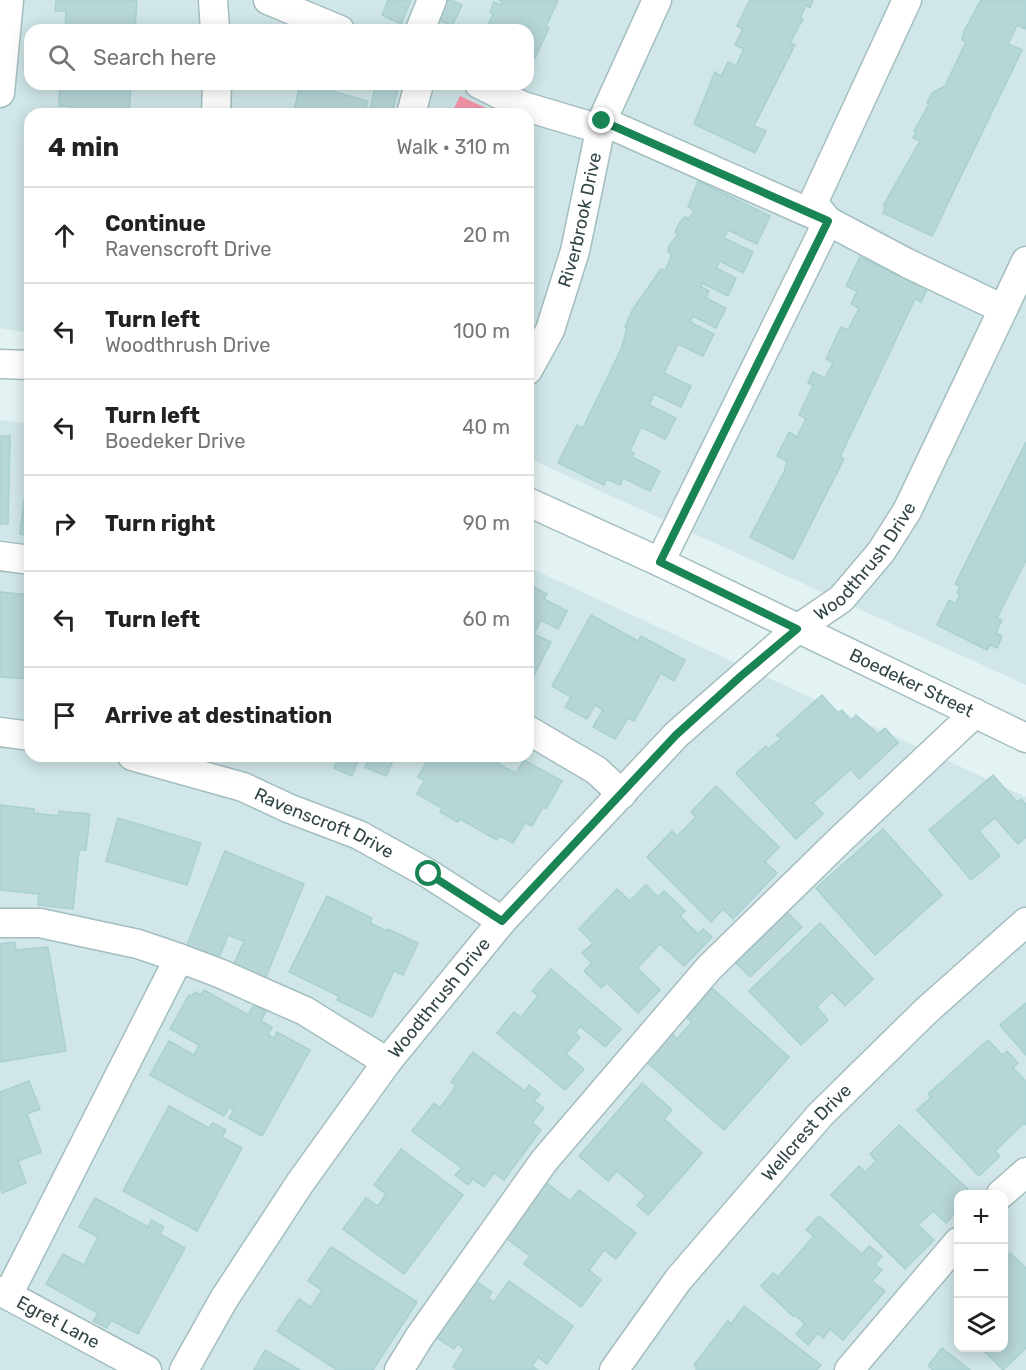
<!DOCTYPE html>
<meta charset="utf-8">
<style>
:root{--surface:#fff;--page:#f2f2f2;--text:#222;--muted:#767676;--line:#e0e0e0}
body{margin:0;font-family:Rubik,sans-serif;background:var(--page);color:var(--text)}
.controls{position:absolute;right:18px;bottom:18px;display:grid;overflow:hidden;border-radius:12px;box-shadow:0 3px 15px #0003}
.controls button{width:54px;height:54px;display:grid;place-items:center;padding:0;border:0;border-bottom:2px solid var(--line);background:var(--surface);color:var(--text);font:30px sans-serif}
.stop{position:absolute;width:18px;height:18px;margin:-14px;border:4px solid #198554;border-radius:50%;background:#fff}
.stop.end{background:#198554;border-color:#fff;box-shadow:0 2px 6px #0008}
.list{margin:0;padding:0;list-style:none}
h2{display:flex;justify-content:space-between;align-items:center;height:78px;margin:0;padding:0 24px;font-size:26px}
h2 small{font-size:20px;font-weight:400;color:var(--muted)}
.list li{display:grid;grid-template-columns:39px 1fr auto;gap:18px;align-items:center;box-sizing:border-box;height:96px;padding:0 24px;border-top:2px solid var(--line)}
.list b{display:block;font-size:22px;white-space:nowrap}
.list p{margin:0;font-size:20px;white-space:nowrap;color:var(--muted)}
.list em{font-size:20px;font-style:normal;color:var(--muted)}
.icon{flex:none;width:33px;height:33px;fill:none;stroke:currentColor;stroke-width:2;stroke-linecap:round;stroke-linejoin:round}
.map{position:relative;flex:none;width:1026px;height:1370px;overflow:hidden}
.search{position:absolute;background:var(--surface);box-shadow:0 3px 15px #0003;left:24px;top:24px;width:510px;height:66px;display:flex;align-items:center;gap:15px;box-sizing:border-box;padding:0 21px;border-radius:18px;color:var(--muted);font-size:22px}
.panel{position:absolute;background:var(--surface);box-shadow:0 3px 15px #0003;left:24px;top:108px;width:510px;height:654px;border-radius:18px}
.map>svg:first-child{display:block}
.residential{fill:#d0e6e8;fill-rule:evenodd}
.water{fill:#f897aa}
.building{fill:#b7d6d6;stroke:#a9d1d2;stroke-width:1.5}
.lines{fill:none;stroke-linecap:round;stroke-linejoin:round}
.minor-casing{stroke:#a4bec0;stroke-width:31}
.minor{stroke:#fff;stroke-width:28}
.route{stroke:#198554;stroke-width:8}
.labels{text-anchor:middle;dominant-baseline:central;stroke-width:4.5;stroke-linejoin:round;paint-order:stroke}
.street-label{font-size:18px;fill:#324546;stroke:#fff}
</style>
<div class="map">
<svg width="1026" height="1370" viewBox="0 0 1026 1370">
<rect width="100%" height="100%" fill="#e3f2f3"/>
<g class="residential">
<path d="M0 0H1026V685L528 458V114H30V333L0 328ZM30 30H528V84H30Z"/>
<path d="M0 420 30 424V756H528V567L1026 797V1370H0ZM958 1194H1004V1348H958Z"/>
</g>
<polygon class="water" points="460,96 499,114 451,114"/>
<g class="building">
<polygon points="56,0 137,0 135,30 65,30 66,11 55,11"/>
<polygon points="388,0 411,0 401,24 382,15"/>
<polygon points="440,0 451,0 462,5 452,26 432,17"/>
<polygon points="499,0 558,0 546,27 549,28 535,58 528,55 528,30 486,29 493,14 490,12 494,2 500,5 502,2"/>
<polygon points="750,0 813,0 810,8 806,5 800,18 803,19 790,43 795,45 754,126 766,131 755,153 694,124 715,72 721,76 728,62 736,66 744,49 735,45 743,29 737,26"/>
<polygon points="981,0 1026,0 1026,26 1025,29 1017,25 1008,44 1022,50 932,236 883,213 886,207 883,206 920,141 913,138 916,132 914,131 929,104 927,103 932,93 945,86 966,42 962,40 964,31"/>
<polygon points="60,84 131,84 129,114 70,114 70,106 59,106"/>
<polygon points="296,84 337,84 335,92 368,101 364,114 293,114 300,85"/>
<polygon points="376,84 399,84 392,114 369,114"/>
<polygon points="698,181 770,216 757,244 728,230 724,238 753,252 743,273 720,261 716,268 736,278 728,296 702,283 701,287 709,291 706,298 726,308 716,328 693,316 690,322 714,334 703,356 678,344 664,373 691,386 681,407 654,394 649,405 676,418 665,439 641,427 630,451 634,453 632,457 660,471 650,491 623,478 620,485 607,479 604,485 558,463 577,425 583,428 622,347 627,328 625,327 633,309 661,269 665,271 672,254 668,252 669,246 678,234 675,232 680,222 685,217 689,219 694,211 688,207"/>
<polygon points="860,257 927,289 921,302 915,299 840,457 844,459 793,559 750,537 784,472 787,461 777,456 789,432 797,437 806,419 799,415 813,385 808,383 813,372 825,378 833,363 826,359 841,327 848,330 859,308 851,304 857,291 846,286"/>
<polygon points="0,436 10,436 8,524 0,524"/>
<polygon points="1026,442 1026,560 997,618 1002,620 996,633 1002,636 997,648 990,645 987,650 937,625 949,600 956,604 960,594 957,593 960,586 955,584"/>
<polygon points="30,454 30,536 20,534"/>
<polygon points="528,584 547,594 544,599 567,611 558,629 541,620 534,634 551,642 531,681 528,679"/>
<polygon points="0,592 30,595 30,679 0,677"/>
<polygon points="591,615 638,641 641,636 685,660 674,681 661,673 634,721 628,718 615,739 593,727 603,710 595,705 587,719 565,707 571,697 552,686"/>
<polygon points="822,695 838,713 842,710 851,721 856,715 878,734 885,728 898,743 859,779 851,769 813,803 823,814 796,839 736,773 766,746 768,749 781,739 777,735"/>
<polygon points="333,756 395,756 386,776 365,767 368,760 360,756 352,776 334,768 338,758"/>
<polygon points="430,756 502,756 498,764 516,773 524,760 562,781 546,809 543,807 532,826 525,823 513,843 500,836 497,840 460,819 458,822 440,812 442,808 417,794 424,781 418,777"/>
<polygon points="993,775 1017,802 1021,799 1025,804 1026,803 1026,837 1018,844 995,818 979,831 1000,856 971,880 929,830"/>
<polygon points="716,786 779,847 765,862 777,873 733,919 723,909 711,922 647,857 672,831 677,836 696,817 691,812"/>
<polygon points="0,805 34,809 34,813 59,816 59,811 90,814 86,850 79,850 73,909 38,905 39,894 0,890"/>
<polygon points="118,818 201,843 187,885 106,861"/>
<polygon points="883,829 942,895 875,955 816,888"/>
<polygon points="225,851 304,884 265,979 233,966 244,941 228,935 218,960 186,947"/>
<polygon points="646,885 658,897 664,891 685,911 680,916 698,934 703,929 712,937 684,966 660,944 637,968 660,990 638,1013 607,983 601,988 584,971 592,963 582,953 593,943 579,929 617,889 630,901"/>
<polygon points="327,896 372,918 370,923 387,931 388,929 418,943 403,975 394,971 372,1017 337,1000 339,996 289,972"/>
<polygon points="784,909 802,927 750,977 732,959"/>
<polygon points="820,923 873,979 845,1006 832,992 817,1007 828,1020 801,1045 749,991"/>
<polygon points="15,942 16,950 48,947 66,1051 0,1062 0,944"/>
<polygon points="551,969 621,1029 605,1047 580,1026 575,1033 580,1037 566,1054 584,1069 565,1090 497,1033 514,1012 521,1017 538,996 532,991"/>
<polygon points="712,988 789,1057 724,1130 647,1062 672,1034 677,1039 692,1022 686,1017"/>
<polygon points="204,990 248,1015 254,1005 266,1011 261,1021 272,1027 268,1035 274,1038 277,1032 310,1050 262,1136 229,1118 234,1110 229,1107 224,1116 150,1075 169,1041 194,1055 199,1045 170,1029 189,995 192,996 195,992 201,995"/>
<polygon points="1026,1003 1026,1055 1000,1025"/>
<polygon points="988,1040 1002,1055 1007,1051 1018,1063 1013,1068 1026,1081 1026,1125 1024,1123 995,1151 1000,1156 979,1176 917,1110 931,1097 928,1094"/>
<polygon points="473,1052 525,1091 529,1085 540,1094 534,1101 544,1108 532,1123 541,1130 504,1180 494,1173 484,1187 473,1179 468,1185 455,1175 462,1168 412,1131 434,1103 440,1108 456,1086 451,1082"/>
<polygon points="29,1081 40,1109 27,1114 41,1152 18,1161 26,1183 2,1193 0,1187 0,1092"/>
<polygon points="642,1083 672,1110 664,1119 702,1153 648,1215 637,1205 646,1196 617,1171 608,1181 579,1156"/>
<polygon points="169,1106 209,1128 213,1123 226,1130 222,1137 242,1148 197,1231 123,1191"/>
<polygon points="899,1125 973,1194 958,1194 958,1210 946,1223 933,1211 918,1225 934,1240 905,1269 831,1195 859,1166 865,1172 876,1161 870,1154"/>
<polygon points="401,1149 463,1195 404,1274 343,1229 366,1198 378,1206 386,1194 374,1185"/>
<polygon points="543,1180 570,1201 579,1190 636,1233 616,1259 604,1250 589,1270 601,1280 581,1307 524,1264 530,1256 502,1235"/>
<polygon points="95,1198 148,1227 151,1220 164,1227 160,1234 185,1248 138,1334 111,1320 107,1328 93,1321 98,1313 46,1284 63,1254 84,1265 98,1237 79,1227"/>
<polygon points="819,1216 862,1254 869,1246 882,1256 875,1264 882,1270 872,1281 885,1291 843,1340 830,1329 823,1338 818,1333 808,1345 796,1334 805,1324 795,1315 793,1316 761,1286 773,1273 778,1277 814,1236 806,1230"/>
<polygon points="331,1247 417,1302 373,1370 337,1370 277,1331 299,1299 311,1307 322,1290 308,1281"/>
<polygon points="1010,1253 1026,1268 1026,1348 1003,1370 981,1348 1004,1348 1004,1260"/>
<polygon points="471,1278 492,1292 488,1298 494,1302 509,1281 573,1326 547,1364 538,1357 532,1366 538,1370 458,1370 453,1367 464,1349 457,1344 454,1349 433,1335"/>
<polygon points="744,1306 821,1365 817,1370 696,1370 697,1368 694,1365 728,1321 731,1324"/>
<polygon points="942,1348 970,1370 933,1370 928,1366"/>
<polygon points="265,1350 300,1370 254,1370"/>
</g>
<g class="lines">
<g class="minor-casing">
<g id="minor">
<polyline points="213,0 215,30"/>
<polyline points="268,0 340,30"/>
<polyline points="420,30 432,0"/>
<polyline points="479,84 523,106 600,129"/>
<polyline points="0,93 9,0"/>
<polyline points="216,114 217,84"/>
<polyline points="411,114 419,84"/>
<polyline points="602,121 828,221 907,263 1003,309"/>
<polyline points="828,221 813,203 907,0"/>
<polyline points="0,364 30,365"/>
<path id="s1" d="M528 370 550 330 575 251 602 121 657 0"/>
<path id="s2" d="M528 502 660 562 1026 738"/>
<polyline points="0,556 30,560"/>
<polyline points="660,562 828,221"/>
<polyline points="528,730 596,770 622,794"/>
<polyline points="0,732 30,736"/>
<path id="s3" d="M132 756 243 787 288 808 359 835 429 874 502 921"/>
<polyline points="0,923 40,923 138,944 179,958 219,973 305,1011 387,1062"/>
<polyline points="1001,1194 1026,1172"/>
<path id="s4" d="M0 1291 147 1370"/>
<polyline points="8,1295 179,958"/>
<path id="s5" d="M184 1370 224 1299 300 1183 387 1062 502 921 676 735 797 629 841 599 881 552 907 511 1026 261"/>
<polyline points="399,1370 420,1336 544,1161 709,968 840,840 975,713"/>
<path id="s6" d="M614 1370 678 1280 820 1115 926 1011 1026 922"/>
<polyline points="849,1370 958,1242"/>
</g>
</g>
<use href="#minor" class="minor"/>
</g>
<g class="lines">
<polyline class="route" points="429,874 502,921 676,735 741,676 797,629 660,562 828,221 602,121"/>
</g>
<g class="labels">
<g class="street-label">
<text stroke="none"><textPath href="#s1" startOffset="160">Riverbrook Drive</textPath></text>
<text stroke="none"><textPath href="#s5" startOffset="1064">Woodthrush Drive</textPath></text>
<text stroke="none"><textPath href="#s2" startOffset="424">Boedeker Street</textPath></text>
<text stroke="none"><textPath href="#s3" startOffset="204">Ravenscroft Drive</textPath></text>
<text stroke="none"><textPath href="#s5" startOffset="452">Woodthrush Drive</textPath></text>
<text stroke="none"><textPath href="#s6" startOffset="306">Wellcrest Drive</textPath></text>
<text stroke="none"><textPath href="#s4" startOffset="66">Egret Lane</textPath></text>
</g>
</g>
</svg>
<div class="controls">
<button>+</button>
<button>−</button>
<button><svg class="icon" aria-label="layers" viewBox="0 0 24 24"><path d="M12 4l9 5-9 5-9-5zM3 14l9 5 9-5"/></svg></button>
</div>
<div class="stop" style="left:429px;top:874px"></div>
<div class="stop end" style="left:602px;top:121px"></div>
<div class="search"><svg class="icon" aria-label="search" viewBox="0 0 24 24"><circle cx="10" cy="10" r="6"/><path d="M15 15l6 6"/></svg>Search here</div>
<section class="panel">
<h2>4 min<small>Walk · 310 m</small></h2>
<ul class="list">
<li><svg class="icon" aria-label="ahead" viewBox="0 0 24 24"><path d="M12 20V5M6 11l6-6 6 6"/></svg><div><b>Continue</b><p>Ravenscroft Drive</p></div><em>20 m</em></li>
<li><svg class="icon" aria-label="left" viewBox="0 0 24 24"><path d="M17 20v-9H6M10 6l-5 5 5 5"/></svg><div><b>Turn left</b><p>Woodthrush Drive</p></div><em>100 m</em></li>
<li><svg class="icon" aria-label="left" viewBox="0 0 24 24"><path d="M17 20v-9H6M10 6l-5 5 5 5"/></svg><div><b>Turn left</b><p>Boedeker Drive</p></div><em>40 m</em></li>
<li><svg class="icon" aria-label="right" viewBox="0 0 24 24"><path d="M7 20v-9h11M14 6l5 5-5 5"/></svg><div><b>Turn right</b></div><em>90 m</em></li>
<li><svg class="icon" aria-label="left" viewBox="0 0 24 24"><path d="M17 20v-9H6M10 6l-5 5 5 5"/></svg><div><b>Turn left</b></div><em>60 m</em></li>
<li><svg class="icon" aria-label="arrive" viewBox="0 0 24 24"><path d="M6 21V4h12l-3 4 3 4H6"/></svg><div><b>Arrive at destination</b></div></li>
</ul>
</section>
</div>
